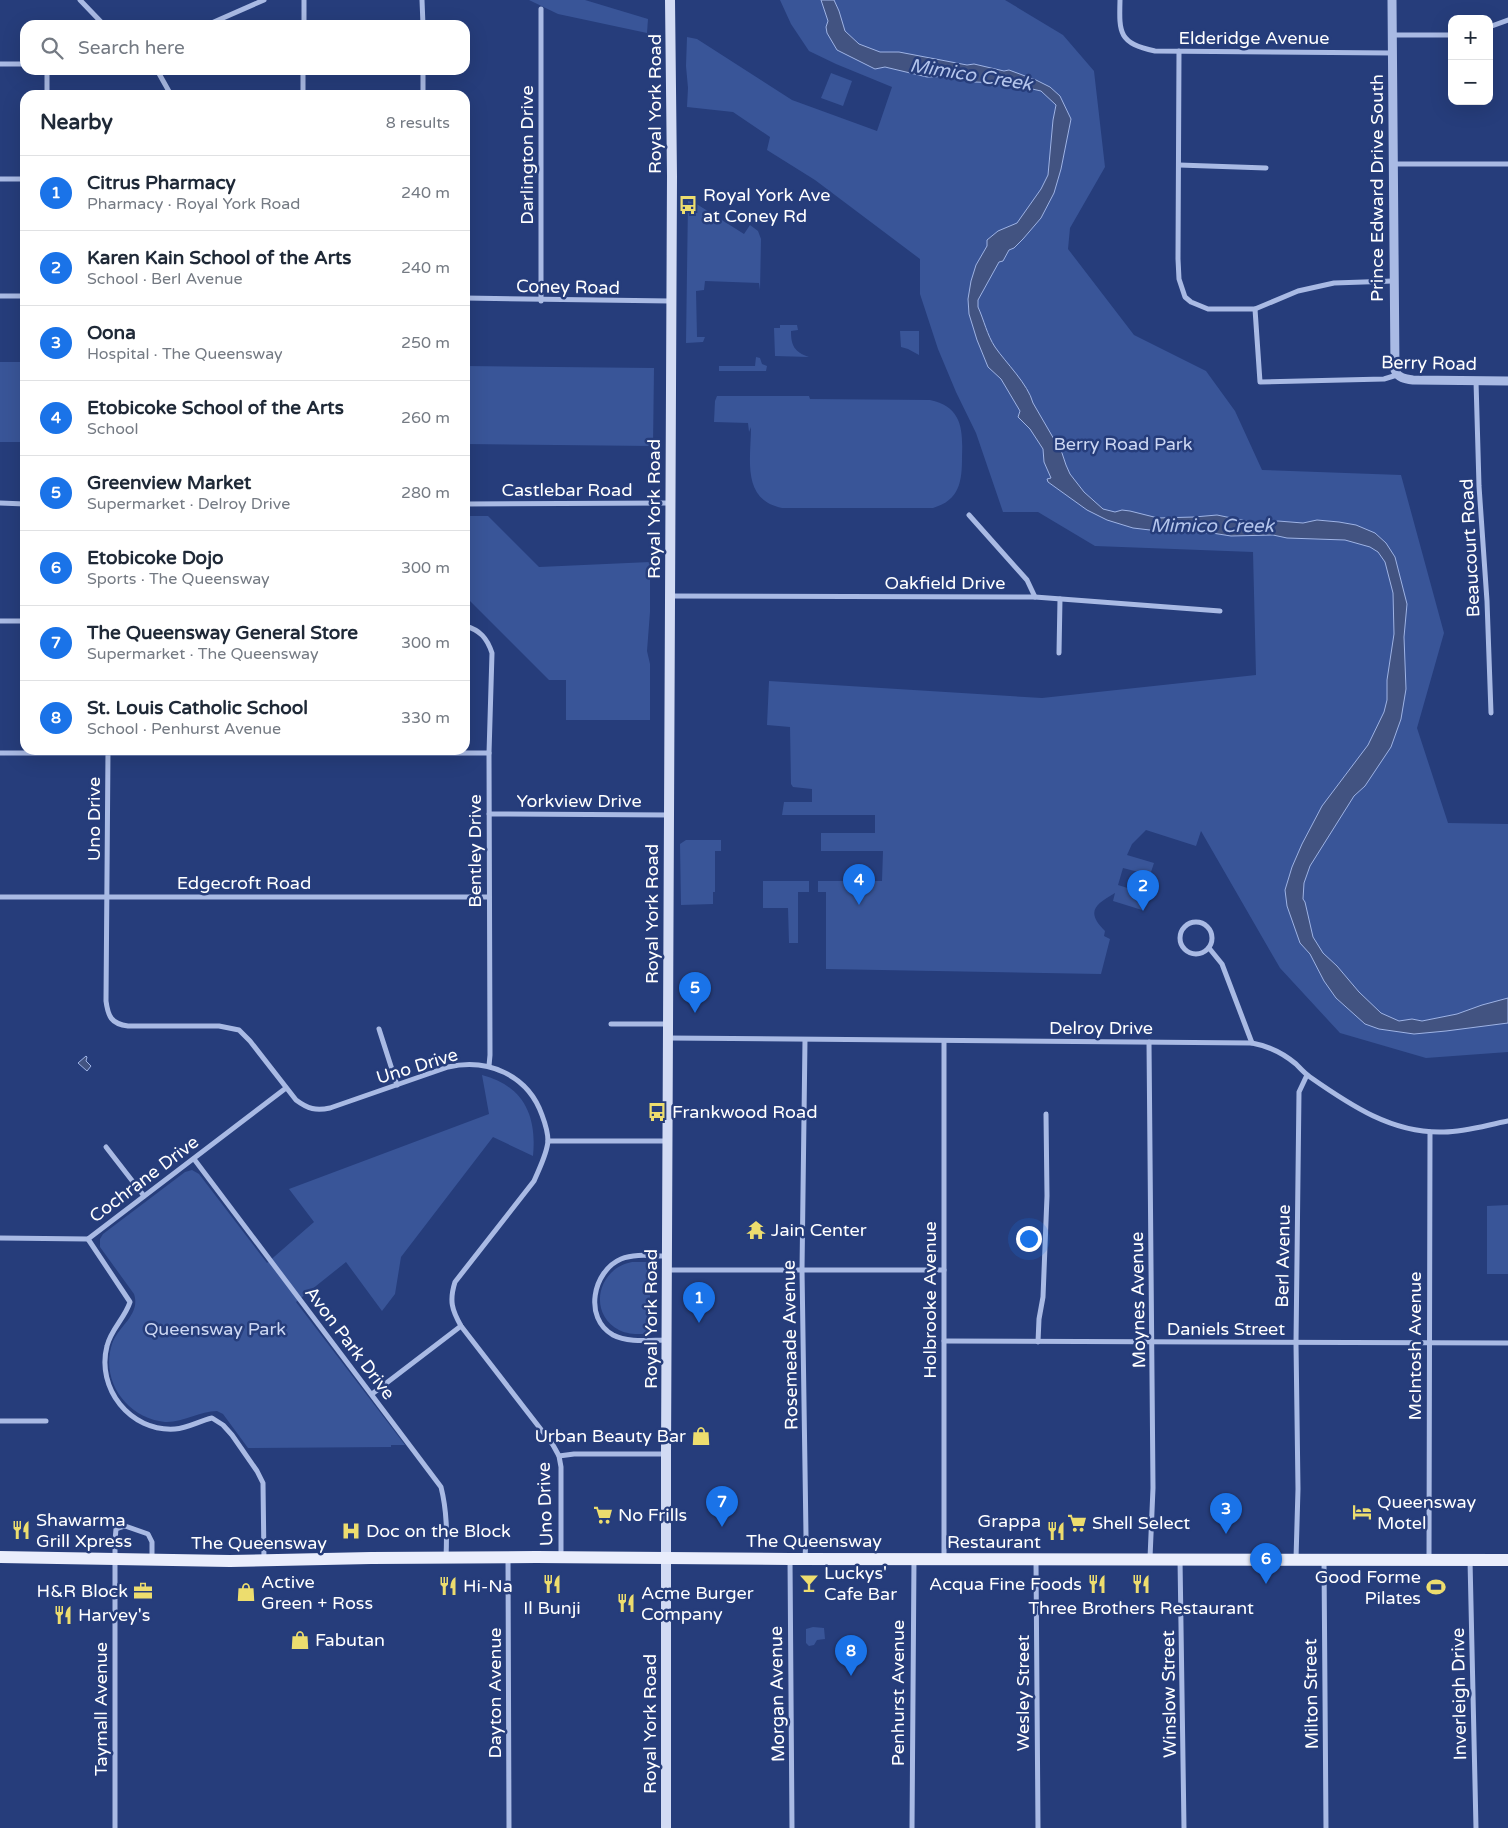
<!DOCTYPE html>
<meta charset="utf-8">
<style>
:root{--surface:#fff;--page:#f2f2f3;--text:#1f2937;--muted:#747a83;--line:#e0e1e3;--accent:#1a73e8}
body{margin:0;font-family:"Varela Round",sans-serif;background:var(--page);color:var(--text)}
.controls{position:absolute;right:15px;top:15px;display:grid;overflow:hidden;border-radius:10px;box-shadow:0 5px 20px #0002}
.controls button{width:45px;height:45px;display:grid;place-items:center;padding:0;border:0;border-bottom:1px solid var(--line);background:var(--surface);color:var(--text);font:25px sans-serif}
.you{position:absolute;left:1028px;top:1238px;width:18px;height:18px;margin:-12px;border:4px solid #fff;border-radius:50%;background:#1a73e8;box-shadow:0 0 0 8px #1a73e833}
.badge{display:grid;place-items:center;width:32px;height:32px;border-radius:50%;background:var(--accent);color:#fff;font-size:16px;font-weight:700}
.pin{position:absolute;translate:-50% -41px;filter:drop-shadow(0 1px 2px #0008)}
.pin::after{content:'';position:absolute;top:26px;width:18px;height:15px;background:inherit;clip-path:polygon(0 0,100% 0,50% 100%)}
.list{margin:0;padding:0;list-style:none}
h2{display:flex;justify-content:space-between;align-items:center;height:65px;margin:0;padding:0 20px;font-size:21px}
h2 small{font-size:16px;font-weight:400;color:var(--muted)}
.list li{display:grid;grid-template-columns:32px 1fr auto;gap:15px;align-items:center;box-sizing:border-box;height:75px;padding:0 20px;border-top:1px solid var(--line)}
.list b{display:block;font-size:19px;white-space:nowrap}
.list p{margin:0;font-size:16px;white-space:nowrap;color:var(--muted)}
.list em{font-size:16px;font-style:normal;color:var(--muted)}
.icon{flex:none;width:28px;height:28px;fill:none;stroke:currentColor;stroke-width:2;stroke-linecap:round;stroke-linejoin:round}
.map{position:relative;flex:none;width:1508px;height:1828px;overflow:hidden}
.search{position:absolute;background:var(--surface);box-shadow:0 5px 20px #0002;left:20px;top:20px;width:450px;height:55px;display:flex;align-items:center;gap:12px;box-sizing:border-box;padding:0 18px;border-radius:15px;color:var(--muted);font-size:19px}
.panel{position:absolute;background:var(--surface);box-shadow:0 5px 20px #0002;left:20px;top:90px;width:450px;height:665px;border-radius:15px}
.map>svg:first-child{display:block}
.green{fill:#395598}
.water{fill:#425381;stroke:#9eb3e5}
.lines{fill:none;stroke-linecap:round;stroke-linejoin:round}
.minor{stroke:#a9bae4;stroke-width:5}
.tertiary{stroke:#a9bae4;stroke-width:9}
.secondary{stroke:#d2dbf4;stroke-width:10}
.primary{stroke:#e9edfc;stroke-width:12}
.labels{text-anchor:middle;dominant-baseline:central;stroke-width:5;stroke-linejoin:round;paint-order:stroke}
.street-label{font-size:18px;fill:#fff;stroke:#263d7b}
.poi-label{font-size:18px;fill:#fff;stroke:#263d7b;text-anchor:start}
.park-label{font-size:18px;fill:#ccd7f3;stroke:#263d7b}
.water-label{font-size:19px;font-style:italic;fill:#b4c5ec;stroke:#263d7b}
</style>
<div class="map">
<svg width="1508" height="1828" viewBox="0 0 1508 1828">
<rect width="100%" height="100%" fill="#263d7b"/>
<g class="green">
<polygon points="529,0 585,0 648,19 647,33 558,14"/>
<path d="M780 0H1005L1063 35 1094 71 1105 167 1070 228 1068 249 1134 335 1206 371 1235 411 1262 470 1401 475 1444 633 1417 728 1448 823 1508 824V1052L1426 1058 1340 1033 1280 968 1201 831 1196 846 1146 830 1132 844 1127 855 1154 863 1150 875 1123 868 1118 885 1147 894 1142 910 1113 901 1115 893C1094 905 1086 912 1105 931L1104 936 1110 939 1101 974 826 969V892H818V881H882L883 851H821V833H875V815H782L784 802H812V789L793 787 791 784 790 727 767 725 769 681 1042 698 1256 675 1253 552 1095 546 1038 512H1003L976 433 956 392 938 349 920 294V259L815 180 767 150 770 137 733 112 687 107 688 88 686 66 687 37 697 39 792 100 877 131 892 87 836 64 809 51 791 24Z"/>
<polygon points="831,73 852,81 843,106 821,98"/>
<polygon points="688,201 695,203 744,234 750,225 758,231 761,239 760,290 759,283 705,281 704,290 696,291 697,337 705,337 703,342 686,343"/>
<path d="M780 325H797L798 330 791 331C791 345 794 352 809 357L775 356 774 328H780Z"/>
<polygon points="900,331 919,331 919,355 908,349 901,347"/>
<polygon points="756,357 760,358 762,364 767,366 766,371 719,371 719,366 755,366"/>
<rect x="0" y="362" width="25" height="80"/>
<polygon points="465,366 654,368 653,446 465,444"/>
<path d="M717 396H809L810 399 930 400C962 407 963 429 962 457 962 481 960 500 933 508H782C741 500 751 458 751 427L749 432 748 423 714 422 715 401Z"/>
<polygon points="465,516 488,516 539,567 650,562 650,612 647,651 650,664 650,720 566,720 566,680 549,680 465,596"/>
<polygon points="686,840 721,840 721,851 715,851 715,892 713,892 713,904 681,905 680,844"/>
<polygon points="763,881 809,881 809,892 798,892 798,943 789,943 788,908 763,908"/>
<path d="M482 1075C524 1086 537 1116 533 1156L493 1137 401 1257 395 1294 382 1311 346 1262 296 1302 405 1445H391V1447L248 1448 223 1414 217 1411C200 1411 182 1423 165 1422 127 1418 100 1381 112 1344 118 1326 141 1315 134 1294L100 1247V1239L103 1234 185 1172 192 1170 199 1174 267 1263 314 1222 289 1189 489 1114Z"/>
<polygon points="1508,1205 1508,1274 1487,1274 1487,1206"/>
<path d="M632 1262H650V1334C639 1334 629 1335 619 1330 587 1313 598 1268 632 1262Z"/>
<polygon points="813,1627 824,1628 825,1639 817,1640 814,1645 809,1646 806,1643 806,1629"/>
</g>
<g class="water">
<path d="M821 0H834L839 11 845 31 859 44 880 52H899L967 65 974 64 1004 71 1009 70 1036 80 1050 87 1060 96 1071 119 1061 169 1054 193 1041 218 1023 239 1014 248 1009 250 1003 261 999 262 978 300V307C984 320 987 335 995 347 1006 363 1028 384 1033 403L1062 453 1066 465 1070 474 1084 492 1103 509 1115 512 1122 510 1130 511 1158 518 1194 517 1217 515 1261 524 1278 521 1303 523 1317 520 1339 522 1356 525 1375 533 1386 543 1395 557 1407 604 1404 637 1406 689 1401 719 1391 747 1365 786 1354 796 1310 866 1304 883 1303 899 1305 902 1313 937 1323 953 1337 966 1359 992 1381 1013 1399 1021 1412 1019 1422 1021 1457 1014 1482 1005 1508 998V1023L1446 1031 1414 1034 1379 1029 1365 1024 1336 998 1324 981 1310 954 1300 943 1287 906 1285 890 1292 867 1302 844 1322 806 1368 745 1384 712 1387 700V680L1394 634 1393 593 1385 562 1378 552 1370 547 1345 540 1287 538 1273 535 1231 536 1212 533 1150 530 1133 528 1107 520 1087 510 1048 482 1047 479 1051 478 1044 462 1043 449 1030 429 1018 417 1020 411 1001 379 988 367 977 340 969 314 968 299 971 281 976 265 987 246V240L998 231 1017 223 1041 189 1048 175 1053 120 1056 105 1041 91 1006 83 974 82 959 76 927 77 885 67 875 69 837 50 827 33 826 27 828 21Z"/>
<polygon points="86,1056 87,1057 86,1061 91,1066 87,1071 78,1063"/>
</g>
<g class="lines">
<g class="minor">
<polyline points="80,0 104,25"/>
<polyline points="422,0 423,25"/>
<path d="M1120 0C1119 34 1119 43 1155 51L1392 53"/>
<polyline points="207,25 264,0"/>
<polyline points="304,25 304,0"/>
<polyline points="1489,27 1508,20"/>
<polyline points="1393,35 1452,35"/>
<polyline points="1179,51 1178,259 1179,279 1185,297 1191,302 1208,309 1255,309 1298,291 1334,283 1393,281"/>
<polyline points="0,64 25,64"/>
<polyline points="157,70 171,95"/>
<polyline points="423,70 423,95"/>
<polyline points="47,95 47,70"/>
<polyline points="303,95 303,70"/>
<polyline points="1393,164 1508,164"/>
<polyline points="1179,165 1266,168"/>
<polyline points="0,179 25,179"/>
<polyline points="0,296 25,296"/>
<polyline points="465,298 670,301"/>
<polyline points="541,301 541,9"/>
<polyline points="1255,309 1260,382 1384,379 1397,375"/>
<polyline points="1476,381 1479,486 1487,601 1491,713"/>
<polyline points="0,503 25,504"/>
<polyline points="465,504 669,503"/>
<polyline points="969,515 1027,580 1035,597"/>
<polyline points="670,596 1035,597 1220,611"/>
<polyline points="0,621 25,621"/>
<path d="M465 626C480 630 487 638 492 653L489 753 490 1055 489 1066"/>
<polyline points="1059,653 1060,599"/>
<path d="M108 750 106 1001C108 1016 111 1024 128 1026H219L239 1030 250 1041 296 1100C308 1109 316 1111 330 1108L448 1067C488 1058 528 1075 542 1115 545 1123 548 1132 548 1141 547 1154 539 1169 534 1181L455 1282C449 1301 452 1310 461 1326L553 1445 559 1456 561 1467V1556"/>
<polyline points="0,753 489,753"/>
<polyline points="489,814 669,815"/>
<polyline points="0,897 489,897"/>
<circle cx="1196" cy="938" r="16"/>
<polyline points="1209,948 1222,964 1252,1043"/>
<polyline points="611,1024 668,1024"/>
<polyline points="379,1029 397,1085"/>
<path d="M668 1038 1252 1043C1268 1046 1283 1053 1296 1064 1300 1068 1304 1073 1310 1077 1350 1105 1393 1134 1444 1132 1465 1132 1487 1125 1508 1121"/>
<polyline points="944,1041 944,1558"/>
<polyline points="1149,1042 1153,1488 1150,1558"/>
<polyline points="548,1141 667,1141"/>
<polyline points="106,1147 144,1196"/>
<path d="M194 1159 441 1487C447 1511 447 1533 446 1558"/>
<polyline points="0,1238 88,1239 286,1088"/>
<path d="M88 1239 130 1302C125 1318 111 1329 107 1346 96 1388 130 1432 175 1429 188 1428 199 1421 212 1418L223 1425 232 1435 257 1471 263 1483 264 1560"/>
<polyline points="667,1270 944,1270"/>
<path d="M667 1340C650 1340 628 1343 613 1335 583 1318 593 1271 621 1259 635 1253 653 1256 667 1256"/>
<polyline points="944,1341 1508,1343"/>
<polyline points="1038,1342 1039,1319 1043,1297 1047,1196 1046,1114"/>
<polyline points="372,1394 461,1326"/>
<polyline points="0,1421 46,1421"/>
<polyline points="559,1456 574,1454 666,1454"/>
<polyline points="508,1559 509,1828"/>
<polyline points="790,1559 792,1828"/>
<polyline points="805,1559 806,1535 802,1270 805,1040"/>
<polyline points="1180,1559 1184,1828"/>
<polyline points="1296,1559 1298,1489 1296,1343 1299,1092 1307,1075"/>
<polyline points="1429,1559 1430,1132"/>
<polyline points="1324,1560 1326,1828"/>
<polyline points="1470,1560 1476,1828"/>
<polyline points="1036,1561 1038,1828"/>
<polyline points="115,1828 115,1541 116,1529 125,1526 148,1534 152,1542 152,1560"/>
<polyline points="912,1828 914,1559"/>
</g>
<path class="tertiary" d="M1392 0 1395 370C1398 378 1405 379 1413 380L1508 381"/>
<polyline class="secondary" points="666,1828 666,1454 672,176 670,0"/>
<polyline class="primary" points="0,1557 230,1561 371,1558 536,1557 790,1559 1508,1560"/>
</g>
<defs>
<g id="bus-bare" transform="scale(1.5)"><path d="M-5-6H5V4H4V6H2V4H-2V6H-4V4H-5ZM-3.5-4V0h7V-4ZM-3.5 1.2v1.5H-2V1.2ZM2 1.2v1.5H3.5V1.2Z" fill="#eddd6e" stroke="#263d7b" stroke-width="2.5" paint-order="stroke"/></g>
<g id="temple-bare" transform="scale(1.5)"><path d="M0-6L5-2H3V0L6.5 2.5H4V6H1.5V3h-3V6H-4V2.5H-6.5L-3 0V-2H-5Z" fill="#eddd6e" stroke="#263d7b" stroke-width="2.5" paint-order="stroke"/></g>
<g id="shop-bare" transform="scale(1.5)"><path d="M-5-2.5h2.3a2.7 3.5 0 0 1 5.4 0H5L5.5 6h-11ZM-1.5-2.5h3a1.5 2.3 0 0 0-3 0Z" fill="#eddd6e" stroke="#263d7b" stroke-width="2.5" paint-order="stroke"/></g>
<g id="hotel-bare" transform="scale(1.5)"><path d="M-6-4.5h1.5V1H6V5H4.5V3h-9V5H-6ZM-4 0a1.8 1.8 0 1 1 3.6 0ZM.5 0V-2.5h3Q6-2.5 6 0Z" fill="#eddd6e" stroke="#263d7b" stroke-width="2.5" paint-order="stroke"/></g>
<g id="supermarket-bare" transform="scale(1.5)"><path d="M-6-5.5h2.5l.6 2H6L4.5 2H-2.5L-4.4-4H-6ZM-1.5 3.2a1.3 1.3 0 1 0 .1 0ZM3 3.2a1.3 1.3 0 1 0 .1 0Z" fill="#eddd6e" stroke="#263d7b" stroke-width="2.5" paint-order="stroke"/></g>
<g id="restaurant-bare" transform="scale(1.5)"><path d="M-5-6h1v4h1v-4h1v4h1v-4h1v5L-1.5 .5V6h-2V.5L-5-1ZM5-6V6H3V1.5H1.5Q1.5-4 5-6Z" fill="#eddd6e" stroke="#263d7b" stroke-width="2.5" paint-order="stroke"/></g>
<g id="hospital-bare" transform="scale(1.5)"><path d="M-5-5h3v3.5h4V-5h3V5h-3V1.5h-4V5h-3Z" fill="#eddd6e" stroke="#263d7b" stroke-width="2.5" paint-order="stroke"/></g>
<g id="bar-bare" transform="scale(1.5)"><path d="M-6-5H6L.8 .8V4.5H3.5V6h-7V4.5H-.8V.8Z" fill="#eddd6e" stroke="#263d7b" stroke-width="2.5" paint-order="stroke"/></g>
<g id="stadium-bare" transform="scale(1.5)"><path d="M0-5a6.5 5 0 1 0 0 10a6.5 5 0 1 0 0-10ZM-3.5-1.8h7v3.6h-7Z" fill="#eddd6e" stroke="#263d7b" stroke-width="2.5" paint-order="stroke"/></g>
<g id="office-bare" transform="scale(1.5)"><path d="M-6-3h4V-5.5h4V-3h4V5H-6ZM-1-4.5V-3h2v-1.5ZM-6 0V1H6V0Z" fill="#eddd6e" stroke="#263d7b" stroke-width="2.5" paint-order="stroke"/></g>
</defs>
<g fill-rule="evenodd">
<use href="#bus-bare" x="688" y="205"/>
<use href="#bus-bare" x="657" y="1112"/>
<use href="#temple-bare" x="756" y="1230"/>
<use href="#shop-bare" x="701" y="1436"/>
<use href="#hotel-bare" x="1362" y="1512"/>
<use href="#supermarket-bare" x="603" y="1515"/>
<use href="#supermarket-bare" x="1077" y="1523"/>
<use href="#restaurant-bare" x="21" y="1530"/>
<use href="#hospital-bare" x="351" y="1531"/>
<use href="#restaurant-bare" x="1056" y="1531"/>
<use href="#bar-bare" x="809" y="1583"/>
<use href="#restaurant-bare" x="552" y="1584"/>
<use href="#restaurant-bare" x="1097" y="1584"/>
<use href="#restaurant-bare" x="1141" y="1584"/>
<use href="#restaurant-bare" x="448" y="1586"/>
<use href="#stadium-bare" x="1436" y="1587"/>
<use href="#office-bare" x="143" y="1591"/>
<use href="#shop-bare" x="246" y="1592"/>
<use href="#restaurant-bare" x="626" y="1603"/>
<use href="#restaurant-bare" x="63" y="1615"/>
<use href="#shop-bare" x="300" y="1640"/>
</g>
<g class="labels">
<g class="street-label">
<text x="1254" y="38">Elderidge Avenue</text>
<text transform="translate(655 104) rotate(-90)">Royal York Road</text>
<text transform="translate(527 155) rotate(-90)">Darlington Drive</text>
<text transform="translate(1377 188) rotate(-90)">Prince Edward Drive South</text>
<text transform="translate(568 287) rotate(1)">Coney Road</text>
<text transform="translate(1429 363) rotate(1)">Berry Road</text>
<text x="567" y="490">Castlebar Road</text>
<text transform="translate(654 509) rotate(-90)">Royal York Road</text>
<text transform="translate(1470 548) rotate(-93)">Beaucourt Road</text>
<text x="945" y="583">Oakfield Drive</text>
<text x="579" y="801">Yorkview Drive</text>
<text transform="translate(94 819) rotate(-90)">Uno Drive</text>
<text transform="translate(475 851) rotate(-90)">Bentley Drive</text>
<text x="244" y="883">Edgecroft Road</text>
<text transform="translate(652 914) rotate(-90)">Royal York Road</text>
<text x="1101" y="1028">Delroy Drive</text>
<text transform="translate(417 1066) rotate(-17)">Uno Drive</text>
<text transform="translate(144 1179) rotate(-37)">Cochrane Drive</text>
<text transform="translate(1283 1256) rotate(-89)">Berl Avenue</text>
<text transform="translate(930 1300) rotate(-90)">Holbrooke Avenue</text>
<text transform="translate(1138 1300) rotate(-91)">Moynes Avenue</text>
<text transform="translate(651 1319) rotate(-90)">Royal York Road</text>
<text x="1226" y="1329">Daniels Street</text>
<text transform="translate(350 1343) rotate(53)">Avon Park Drive</text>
<text transform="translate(790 1345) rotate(-91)">Rosemeade Avenue</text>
<text transform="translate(1415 1346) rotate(-90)">McIntosh Avenue</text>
<text transform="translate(545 1504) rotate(-92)">Uno Drive</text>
<text x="814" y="1541">The Queensway</text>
<text x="259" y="1543">The Queensway</text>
<text transform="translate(495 1693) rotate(-90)">Dayton Avenue</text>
<text transform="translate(898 1693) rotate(-90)">Penhurst Avenue</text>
<text transform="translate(1023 1693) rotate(-90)">Wesley Street</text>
<text transform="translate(777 1694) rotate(-91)">Morgan Avenue</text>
<text transform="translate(1169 1694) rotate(-91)">Winslow Street</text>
<text transform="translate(1311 1694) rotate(-91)">Milton Street</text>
<text transform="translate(1459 1694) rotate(-91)">Inverleigh Drive</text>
<text transform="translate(101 1709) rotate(-90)">Taymall Avenue</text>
<text transform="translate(650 1724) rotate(-90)">Royal York Road</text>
</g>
<g class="poi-label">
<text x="703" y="195">Royal York Ave<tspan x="703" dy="21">at Coney Rd</tspan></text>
<text x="672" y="1112">Frankwood Road</text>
<text x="771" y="1230">Jain Center</text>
<text x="686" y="1436" text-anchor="end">Urban Beauty Bar</text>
<text x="1377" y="1502">Queensway<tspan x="1377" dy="21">Motel</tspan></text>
<text x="618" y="1515">No Frills</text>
<text x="36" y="1520">Shawarma<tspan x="36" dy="21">Grill Xpress</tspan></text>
<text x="1041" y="1521" text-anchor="end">Grappa<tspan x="1041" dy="21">Restaurant</tspan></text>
<text x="1092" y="1523">Shell Select</text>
<text x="366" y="1531">Doc on the Block</text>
<text x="824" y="1573">Luckys'<tspan x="824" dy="21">Cafe Bar</tspan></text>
<text x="1421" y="1577" text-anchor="end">Good Forme<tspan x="1421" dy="21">Pilates</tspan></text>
<text x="261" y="1582">Active<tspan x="261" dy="21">Green + Ross</tspan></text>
<text x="1082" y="1584" text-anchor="end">Acqua Fine Foods</text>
<text x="463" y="1586">Hi-Na</text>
<text x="128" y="1591" text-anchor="end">H&amp;R Block</text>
<text x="641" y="1593">Acme Burger<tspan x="641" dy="21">Company</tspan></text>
<text x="552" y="1608" text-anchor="middle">Il Bunji</text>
<text x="1141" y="1608" text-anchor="middle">Three Brothers Restaurant</text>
<text x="78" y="1615">Harvey's</text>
<text x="315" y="1640">Fabutan</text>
</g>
<g class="park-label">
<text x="1123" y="444">Berry Road Park</text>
<text x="215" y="1329">Queensway Park</text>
</g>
<g class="water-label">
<text transform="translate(971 75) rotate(9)">Mimico Creek</text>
<text x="1212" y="526">Mimico Creek</text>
</g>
</g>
</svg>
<div class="controls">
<button>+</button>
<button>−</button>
</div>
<div class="you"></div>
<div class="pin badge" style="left:699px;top:1323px">1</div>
<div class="pin badge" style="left:1143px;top:911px">2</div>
<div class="pin badge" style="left:1226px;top:1534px">3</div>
<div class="pin badge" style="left:859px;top:905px">4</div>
<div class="pin badge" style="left:695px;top:1013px">5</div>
<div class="pin badge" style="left:1266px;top:1584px">6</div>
<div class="pin badge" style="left:722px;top:1527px">7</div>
<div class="pin badge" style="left:851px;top:1676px">8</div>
<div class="search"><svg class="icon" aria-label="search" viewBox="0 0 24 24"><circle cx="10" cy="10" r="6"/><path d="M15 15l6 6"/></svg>Search here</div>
<section class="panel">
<h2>Nearby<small>8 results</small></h2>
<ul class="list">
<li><span class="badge">1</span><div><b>Citrus Pharmacy</b><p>Pharmacy · Royal York Road</p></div><em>240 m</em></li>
<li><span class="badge">2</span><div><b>Karen Kain School of the Arts</b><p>School · Berl Avenue</p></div><em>240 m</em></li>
<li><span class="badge">3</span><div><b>Oona</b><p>Hospital · The Queensway</p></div><em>250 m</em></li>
<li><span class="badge">4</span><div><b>Etobicoke School of the Arts</b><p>School</p></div><em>260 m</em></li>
<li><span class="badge">5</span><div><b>Greenview Market</b><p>Supermarket · Delroy Drive</p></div><em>280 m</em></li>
<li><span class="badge">6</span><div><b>Etobicoke Dojo</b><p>Sports · The Queensway</p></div><em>300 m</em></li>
<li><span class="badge">7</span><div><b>The Queensway General Store</b><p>Supermarket · The Queensway</p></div><em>300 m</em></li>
<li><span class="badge">8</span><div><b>St. Louis Catholic School</b><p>School · Penhurst Avenue</p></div><em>330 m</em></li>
</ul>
</section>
</div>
